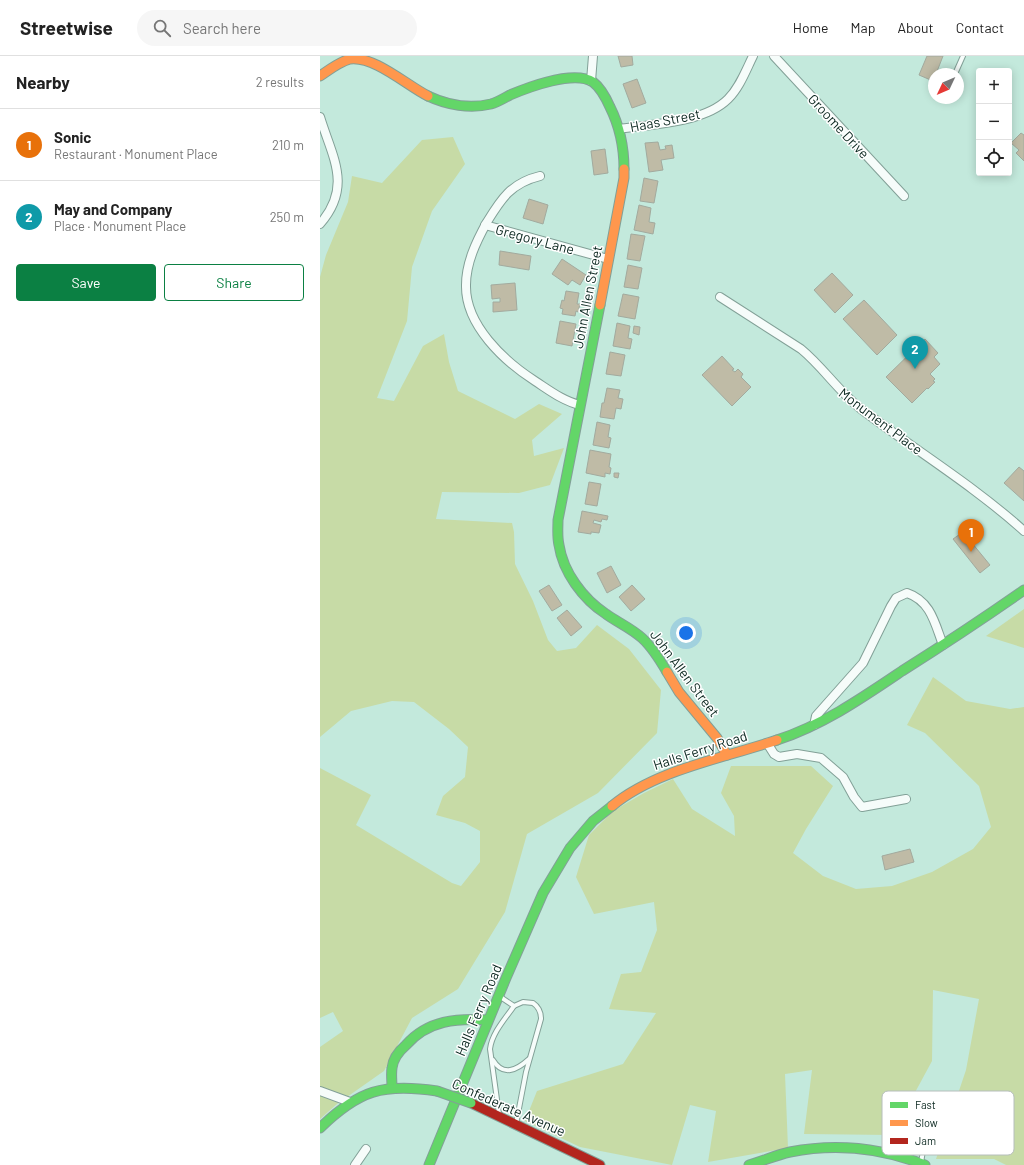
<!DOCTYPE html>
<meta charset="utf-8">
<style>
:root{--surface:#fff;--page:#f6f6f6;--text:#222;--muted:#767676;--line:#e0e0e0;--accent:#0b8043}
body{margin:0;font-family:Barlow,sans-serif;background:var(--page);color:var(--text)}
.controls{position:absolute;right:12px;top:12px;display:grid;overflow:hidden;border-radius:4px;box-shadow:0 2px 10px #0003}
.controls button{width:36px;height:36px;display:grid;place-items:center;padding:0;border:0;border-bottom:1px solid var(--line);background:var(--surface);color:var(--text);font:20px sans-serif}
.compass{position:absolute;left:608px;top:12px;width:36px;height:36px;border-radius:50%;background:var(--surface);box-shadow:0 2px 10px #0003;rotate:226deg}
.you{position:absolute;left:366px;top:577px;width:14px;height:14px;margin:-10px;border:3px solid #fff;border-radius:50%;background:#1a73e8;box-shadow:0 0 0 6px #1a73e833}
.badge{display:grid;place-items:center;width:26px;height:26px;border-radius:50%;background:var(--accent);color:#fff;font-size:13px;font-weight:700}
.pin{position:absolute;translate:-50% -33px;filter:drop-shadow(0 1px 2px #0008)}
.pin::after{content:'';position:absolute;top:21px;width:14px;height:12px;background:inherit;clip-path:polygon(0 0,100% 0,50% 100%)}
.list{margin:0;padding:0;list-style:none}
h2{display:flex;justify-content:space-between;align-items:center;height:52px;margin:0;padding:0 16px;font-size:17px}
h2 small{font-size:13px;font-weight:400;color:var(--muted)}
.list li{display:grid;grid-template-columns:26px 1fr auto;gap:12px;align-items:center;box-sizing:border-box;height:72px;padding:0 16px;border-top:1px solid var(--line)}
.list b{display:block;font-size:15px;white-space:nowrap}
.list p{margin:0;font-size:13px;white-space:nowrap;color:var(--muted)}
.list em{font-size:13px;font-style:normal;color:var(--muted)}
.actions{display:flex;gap:8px;padding:12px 16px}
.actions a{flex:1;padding:9px 0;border:1px solid var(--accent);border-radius:4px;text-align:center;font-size:14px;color:var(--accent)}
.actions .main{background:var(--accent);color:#fff}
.icon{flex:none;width:22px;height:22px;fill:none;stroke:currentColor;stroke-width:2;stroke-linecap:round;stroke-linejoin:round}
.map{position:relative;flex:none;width:704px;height:1109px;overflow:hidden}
header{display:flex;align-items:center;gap:24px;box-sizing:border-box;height:56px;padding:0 20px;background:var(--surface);border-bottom:1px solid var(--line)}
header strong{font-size:19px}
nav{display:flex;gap:22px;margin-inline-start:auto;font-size:14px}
.search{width:280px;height:36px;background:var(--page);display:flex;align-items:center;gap:10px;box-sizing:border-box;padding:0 14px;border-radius:22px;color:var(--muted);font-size:15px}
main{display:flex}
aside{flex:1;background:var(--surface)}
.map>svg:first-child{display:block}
.green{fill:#c7dba6}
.building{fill:#bfbba6;stroke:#a2aa9e}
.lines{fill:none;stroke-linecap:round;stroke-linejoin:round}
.lane-casing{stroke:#82a097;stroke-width:6}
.street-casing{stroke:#82a097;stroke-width:10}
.fast-casing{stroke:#82a097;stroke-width:11}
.slow-casing{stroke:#82a097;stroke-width:11}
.jam-casing{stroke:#82a097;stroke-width:11}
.lane{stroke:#f6fcfa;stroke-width:4}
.street{stroke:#f6fcfa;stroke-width:8}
.fast{stroke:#63d668;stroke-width:9}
.slow{stroke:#ff974d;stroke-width:9}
.jam{stroke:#b3261e;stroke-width:9}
.fast-bridge-casing{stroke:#82a097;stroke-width:11;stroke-linecap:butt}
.fast-bridge{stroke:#63d668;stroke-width:9}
.labels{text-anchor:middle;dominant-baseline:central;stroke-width:3;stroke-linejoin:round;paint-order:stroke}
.street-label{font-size:14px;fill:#0a271f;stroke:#fff}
.key{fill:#fff;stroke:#b6bebc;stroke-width:1}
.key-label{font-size:11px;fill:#0a271f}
</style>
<header>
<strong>Streetwise</strong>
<div class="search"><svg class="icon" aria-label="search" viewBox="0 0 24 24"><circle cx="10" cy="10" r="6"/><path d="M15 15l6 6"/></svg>Search here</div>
<nav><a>Home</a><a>Map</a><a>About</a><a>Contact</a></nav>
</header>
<main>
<aside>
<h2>Nearby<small>2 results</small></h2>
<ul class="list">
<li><span class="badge" style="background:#e8710a">1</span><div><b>Sonic</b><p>Restaurant · Monument Place</p></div><em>210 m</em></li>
<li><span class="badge" style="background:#0f9aa8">2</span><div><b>May and Company</b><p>Place · Monument Place</p></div><em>250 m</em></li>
</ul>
<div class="actions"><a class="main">Save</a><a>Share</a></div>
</aside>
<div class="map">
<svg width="704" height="1109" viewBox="0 0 704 1109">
<rect width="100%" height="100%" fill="#c3e9dc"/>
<g class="green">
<polygon points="133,81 145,108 112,155 92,211 87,265 57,342 74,345 103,290 124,278 129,306 138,335 195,363 219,348 242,358 212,384 214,400 244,392 230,429 199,437 122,436 116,463 192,467 194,476 195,508 213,545 228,584 237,595 256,592 277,569 309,593 341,634 337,677 278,737 207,778 185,856 138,933 92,962 64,1015 17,1048 0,1063 0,991 23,975 13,956 0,962 0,712 51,739 36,769 132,827 141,830 160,806 160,775 145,767 116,759 123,740 145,721 148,691 129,673 94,646 72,645 31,655 0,681 0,221 6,199 28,146 32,120 62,127 102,84"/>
<polygon points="704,553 704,592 666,580"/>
<polygon points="613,621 646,645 690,653 704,651 704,1109 686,1109 674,1103 616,1103 646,1014 659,943 613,934 612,1005 572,1079 484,1078 492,1014 465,1018 468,1092 388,1106 396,1055 370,1049 352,1109 260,1091 205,1065 217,1035 303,1008 336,957 289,953 301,918 321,916 337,874 334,846 274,858 256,821 269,779 293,755 324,737 353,723 372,753 415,780 414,760 401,737 411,710 491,710 513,730 486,773 473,797 503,820 536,833 572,830 612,816 653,793 671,771 659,730 605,677 587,669"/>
</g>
<g class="building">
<polygon points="298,0 312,0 313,9 301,11"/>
<polygon points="607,0 623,0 616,18 614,18 613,25 599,19"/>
<polygon points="317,23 326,47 312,52 303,28"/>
<polygon points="701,77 704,79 704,105 696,97 699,94 691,87"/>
<polygon points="338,86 340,94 346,93 345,90 352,89 354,102 341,104 343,114 329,116 325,87"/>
<polygon points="285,93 288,117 274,119 271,95"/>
<polygon points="324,122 338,125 334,147 320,145"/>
<polygon points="209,143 228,149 223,168 203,162"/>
<polygon points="319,149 331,152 329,166 335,167 333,178 314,174"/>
<polygon points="311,178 325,180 320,205 307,203"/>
<polygon points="180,195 211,200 209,214 179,209"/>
<polygon points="242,203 266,219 260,229 252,224 248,229 232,218"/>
<polygon points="308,209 322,212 318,233 304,231"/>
<polygon points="512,217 533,239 515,257 494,234"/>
<polygon points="195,227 197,254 173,256 173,246 180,246 180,242 172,243 171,229"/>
<polygon points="246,235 259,237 257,248 260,248 258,256 256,255 255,260 242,258 243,253 240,252 242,244 244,245"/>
<polygon points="303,238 319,241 315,263 298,260"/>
<polygon points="544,244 577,279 557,299 523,263"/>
<polygon points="240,265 256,268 252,290 236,287"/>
<polygon points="297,267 310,270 308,282 312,283 310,293 293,290"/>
<polygon points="314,270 320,271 319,279 313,277"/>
<polygon points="605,283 618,297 614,301 620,308 610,318 615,323 613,325 615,326 608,333 607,332 592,347 566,321"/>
<polygon points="290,296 305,299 301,320 286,318"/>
<polygon points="402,300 414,313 412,314 415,316 418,313 423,318 421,321 431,331 412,350 382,319"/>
<polygon points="287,332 300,334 298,342 303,343 301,353 296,352 294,363 280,361 282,347 284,347"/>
<polygon points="277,366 290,369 288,381 291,382 289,392 273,389"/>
<polygon points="270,394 291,398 289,411 291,412 290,418 285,417 285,421 266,417"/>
<polygon points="699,411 704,415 704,445 684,427"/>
<polygon points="294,417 299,417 298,422 294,421"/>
<polygon points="269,426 281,428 277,450 265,448"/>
<polygon points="262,455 288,460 287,464 282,463 281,466 274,464 273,467 281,469 279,477 271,476 271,478 258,476"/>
<polygon points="643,476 670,509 660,517 633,483"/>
<polygon points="291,510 301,529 287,537 277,517"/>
<polygon points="229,529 242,549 232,555 219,535"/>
<polygon points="312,529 325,543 311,555 299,541"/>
<polygon points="247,554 262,571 251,580 237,562"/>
<polygon points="590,793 594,806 565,814 562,800"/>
</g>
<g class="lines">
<g class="lane-casing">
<g id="lane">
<polyline points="635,18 643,0"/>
<path d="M179 940 194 950 203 946 213 947C219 951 221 956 221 963L206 1016 196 1068"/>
<path d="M173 1004C183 1021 197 1014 209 1003"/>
<polyline points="591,1042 610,1051 601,1107"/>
<path d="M179 1058 170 993C172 977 185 963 194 950"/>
</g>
</g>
<g class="street-casing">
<g id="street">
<polyline points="454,0 584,140"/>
<polyline points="271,25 273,0"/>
<path d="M0 61C12 101 33 130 0 168"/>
<path d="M299 73C332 68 384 67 408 43 420 31 426 14 433 0"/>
<path d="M220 120C191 127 181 143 167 166 156 186 146 207 146 229 145 269 184 305 215 325 229 334 243 345 260 349"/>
<polyline points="165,169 288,203"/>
<path d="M400 241 481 293C503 311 518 335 541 353 595 394 653 429 704 475"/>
<path d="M494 669 496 660 543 607 571 550 576 542 587 537C611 545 615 568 623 589"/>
<polyline points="447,687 454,698 459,701 477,698 501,702 523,721 534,741 542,751 586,743"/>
<polyline points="0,1035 30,1046"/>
<polyline points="35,1109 46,1093"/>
</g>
</g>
<g class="fast-casing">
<g id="fast">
<path d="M108 40C127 49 150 53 171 48 178 46 184 42 190 39 209 31 254 14 273 26 281 32 286 42 290 51 300 71 304 91 304 113"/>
<path d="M280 249 238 464C238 472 237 480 239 489 243 516 263 543 286 558 297 566 311 572 322 582 332 591 340 604 347 616"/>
<path d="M457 684C503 669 542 642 582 615 623 589 664 562 704 534"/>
<path d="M72 1031C72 1025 71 1018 72 1012 73 1003 79 995 86 989 108 964 137 962 168 964"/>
<path d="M0 1072C39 1034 63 1027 117 1035"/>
<polyline points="109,1109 186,922 223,837 250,792 273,765 292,750"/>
<path d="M429 1109C443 1105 456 1099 470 1096 516 1087 562 1092 605 1109"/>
</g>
</g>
<g class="slow-casing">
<g id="slow">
<path d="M0 20C9 14 19 6 30 3 55 0 86 29 108 40"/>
<polyline points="280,249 304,122 304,113"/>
<polyline points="347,616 359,636 397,682 407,699"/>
<path d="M292 750C335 714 404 702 457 684"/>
</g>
</g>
<g class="jam-casing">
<polyline id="jam" points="151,1047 280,1109"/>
</g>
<use href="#lane" class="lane"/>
<use href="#street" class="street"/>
<use href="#fast" class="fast"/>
<use href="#slow" class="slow"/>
<use href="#jam" class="jam"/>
<g class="fast-bridge-casing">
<polyline id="fast-bridge" points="117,1035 151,1047"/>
</g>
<use href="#fast-bridge" class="fast-bridge"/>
</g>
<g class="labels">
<g class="street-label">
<text transform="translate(345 64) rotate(-11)">Haas Street</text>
<text transform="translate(519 70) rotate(47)">Groome Drive</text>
<text transform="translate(215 183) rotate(15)">Gregory Lane</text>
<text transform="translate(267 241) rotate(-79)">John Allen Street</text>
<text transform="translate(561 365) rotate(37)">Monument Place</text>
<text transform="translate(365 617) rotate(53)">John Allen Street</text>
<text transform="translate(380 694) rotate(-18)">Halls Ferry Road</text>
<text transform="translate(158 954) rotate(-67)">Halls Ferry Road</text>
<text transform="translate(189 1051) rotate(24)">Confederate Avenue</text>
</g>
</g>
<rect x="562" y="1035" width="132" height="64" rx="6" class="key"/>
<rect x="570" y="1046" width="18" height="6" fill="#63d668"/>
<rect x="570" y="1064" width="18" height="6" fill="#ff974d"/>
<rect x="570" y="1082" width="18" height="6" fill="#b3261e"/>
<g class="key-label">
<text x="595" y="1053">Fast</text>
<text x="595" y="1071">Slow</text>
<text x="595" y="1089">Jam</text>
</g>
</svg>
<div class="controls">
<button>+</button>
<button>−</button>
<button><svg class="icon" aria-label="locate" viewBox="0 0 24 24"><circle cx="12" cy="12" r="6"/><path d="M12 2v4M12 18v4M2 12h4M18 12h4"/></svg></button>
</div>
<svg class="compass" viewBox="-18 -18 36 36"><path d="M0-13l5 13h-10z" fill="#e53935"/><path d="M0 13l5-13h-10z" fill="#767676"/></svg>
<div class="you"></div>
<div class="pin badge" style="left:651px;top:496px;background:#e8710a">1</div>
<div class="pin badge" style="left:595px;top:313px;background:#0f9aa8">2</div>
</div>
</main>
